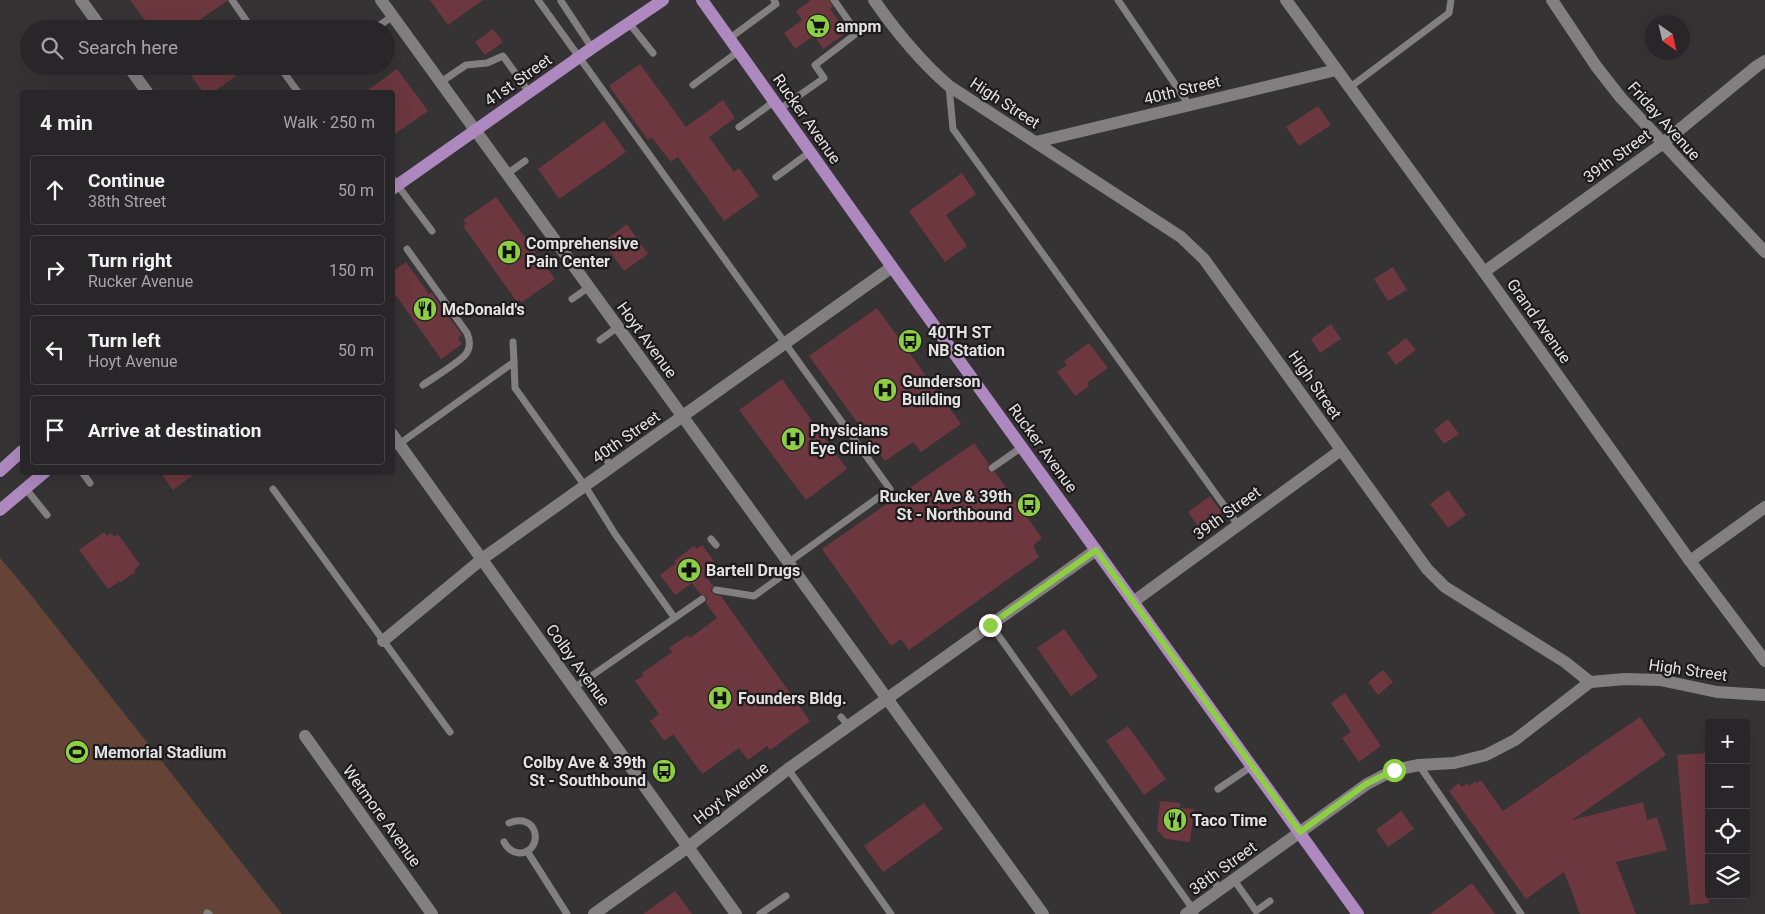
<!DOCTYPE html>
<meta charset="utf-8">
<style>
:root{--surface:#282628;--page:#343234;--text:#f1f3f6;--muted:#a5a5a8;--line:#444345}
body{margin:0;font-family:Roboto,sans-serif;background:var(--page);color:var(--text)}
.controls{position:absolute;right:15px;bottom:15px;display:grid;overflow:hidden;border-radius:5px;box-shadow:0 5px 20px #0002}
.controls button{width:45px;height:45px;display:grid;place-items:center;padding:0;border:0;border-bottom:1px solid var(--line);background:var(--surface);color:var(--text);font:25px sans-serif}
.compass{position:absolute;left:1645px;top:15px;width:45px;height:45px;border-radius:50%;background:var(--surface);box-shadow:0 5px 20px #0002;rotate:146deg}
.stop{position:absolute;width:15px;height:15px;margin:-11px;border:4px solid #8dce45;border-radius:50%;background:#fff}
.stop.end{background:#8dce45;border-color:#fff;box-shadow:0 1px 5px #0008}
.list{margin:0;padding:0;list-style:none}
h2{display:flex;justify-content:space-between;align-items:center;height:65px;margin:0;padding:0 20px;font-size:21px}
h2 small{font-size:16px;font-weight:400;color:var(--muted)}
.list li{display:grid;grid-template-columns:32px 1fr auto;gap:15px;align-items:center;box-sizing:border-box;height:70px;margin:0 10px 10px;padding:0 10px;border:1px solid var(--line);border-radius:5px}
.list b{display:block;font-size:19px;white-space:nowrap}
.list p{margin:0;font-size:16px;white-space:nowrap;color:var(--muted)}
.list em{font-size:16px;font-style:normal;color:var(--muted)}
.icon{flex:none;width:28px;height:28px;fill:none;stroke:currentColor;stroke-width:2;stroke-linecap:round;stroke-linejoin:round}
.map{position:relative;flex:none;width:1765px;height:914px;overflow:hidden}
.search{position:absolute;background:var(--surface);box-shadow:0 5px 20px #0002;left:20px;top:20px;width:375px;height:55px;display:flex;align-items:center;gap:12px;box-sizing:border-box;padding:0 18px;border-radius:28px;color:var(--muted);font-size:19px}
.panel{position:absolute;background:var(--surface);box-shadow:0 5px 20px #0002;left:20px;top:90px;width:375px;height:385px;border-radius:5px}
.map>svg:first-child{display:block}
.pitch{fill:#654437}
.building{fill:#6c373e}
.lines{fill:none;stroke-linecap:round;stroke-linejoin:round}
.lane{stroke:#837f81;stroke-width:7}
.street{stroke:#837f81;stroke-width:12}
.secondary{stroke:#837f81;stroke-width:12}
.primary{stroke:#ae89bf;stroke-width:12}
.route{stroke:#8dce45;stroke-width:6}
.labels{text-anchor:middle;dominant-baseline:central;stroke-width:4.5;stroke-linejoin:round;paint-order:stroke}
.poi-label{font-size:16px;font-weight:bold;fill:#e3e1e2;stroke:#1d1b1c;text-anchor:start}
.street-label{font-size:16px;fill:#e3e1e2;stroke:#1d1b1c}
</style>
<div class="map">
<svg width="1765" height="914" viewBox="0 0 1765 914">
<rect width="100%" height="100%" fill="#363335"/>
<polygon class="pitch" points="0,558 27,590 282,914 0,914"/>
<g class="building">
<polygon points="130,0 227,0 227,1 201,19 204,23 196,29 151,29"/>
<polygon points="430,0 483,0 448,25"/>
<polygon points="811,0 829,0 833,7 830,9 847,32 823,49 814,35 795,49 784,33 802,20 796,11"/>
<polygon points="493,29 503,42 485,55 475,42"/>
<polygon points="640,64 686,127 723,100 735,118 709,137 734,172 739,168 759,196 724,221 678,157 671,162 652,138 648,140 609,86"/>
<polygon points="184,66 229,66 236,76 213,92 203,92"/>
<polygon points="397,69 428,111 392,136 392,92 365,92"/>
<polygon points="1318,106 1331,125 1299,146 1286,127"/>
<polygon points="604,121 626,152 559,199 538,169"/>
<polygon points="962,173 976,194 946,215 967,246 945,262 909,211"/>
<polygon points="496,197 555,279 522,302 519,300 517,302 463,226 466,224 463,220"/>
<polygon points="627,224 648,254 624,271 603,242"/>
<polygon points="406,262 429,294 431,292 462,335 458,338 462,344 441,359 392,290 392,272"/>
<polygon points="1393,267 1407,290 1388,301 1374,279"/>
<polygon points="877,308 961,424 921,452 913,442 885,461 809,356"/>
<polygon points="1331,324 1341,339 1320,353 1311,339"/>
<polygon points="1406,338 1416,350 1396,365 1387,353"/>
<polygon points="1089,343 1108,368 1087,383 1089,386 1075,396 1057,372 1067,365 1064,361"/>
<polygon points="782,379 847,469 806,500 739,410"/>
<polygon points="1448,419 1459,434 1444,444 1434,430"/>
<polygon points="974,443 989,464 987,468 988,471 995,472 1042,538 1033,546 1039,557 909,650 901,639 891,646 822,549"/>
<polygon points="160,472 197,472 173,490"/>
<polygon points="1448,490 1466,515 1448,528 1430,504"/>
<polygon points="1210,496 1222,513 1200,529 1188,512"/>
<polygon points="104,532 107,536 111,533 114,537 118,534 140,565 134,570 135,572 121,582 120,581 108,589 79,550"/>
<polygon points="702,545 717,565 704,574 713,586 711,589 711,592 715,595 721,596 810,721 770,750 767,746 748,760 739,748 702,774 673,734 664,741 650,721 659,714 635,681 643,676 642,673 672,652 669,648 688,635 690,638 717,618 706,603 707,599 706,596 700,594 692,583 675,595 660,575 676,563 674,561 694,546 696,549"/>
<polygon points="1064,629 1098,677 1071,696 1037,648"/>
<polygon points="1383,670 1393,682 1378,695 1368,682"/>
<polygon points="1345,693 1381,746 1359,762 1342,738 1351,732 1331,703"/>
<polygon points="1640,717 1666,755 1572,820 1643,802 1647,820 1657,817 1667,850 1616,862 1636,914 1580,914 1564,872 1526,899 1449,791 1459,783 1462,787 1468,783 1469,786 1476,781 1477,783 1481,780 1503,811"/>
<polygon points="1128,726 1166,779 1144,795 1106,741"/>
<polygon points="1709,753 1709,903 1690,905 1677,755"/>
<polygon points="1160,801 1180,803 1180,808 1194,809 1190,842 1165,839 1157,830"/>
<polygon points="924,803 943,829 883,872 864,846"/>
<polygon points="1401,811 1414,829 1388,847 1376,830"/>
<polygon points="1472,883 1495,914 1430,914"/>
<polygon points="675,891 692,914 643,914"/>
</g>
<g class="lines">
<g class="lane">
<polyline points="232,0 252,29"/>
<polyline points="538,0 890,489 789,562"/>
<polyline points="1118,0 1189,105"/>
<polyline points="561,1 592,48"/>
<polyline points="629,23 653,53"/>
<polyline points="374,29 393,16"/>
<polyline points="730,38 776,4 774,0"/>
<polyline points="279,66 298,92"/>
<polyline points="441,82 466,65 487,63 503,56 529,92"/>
<polyline points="693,85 739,51"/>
<polyline points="949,86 953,129 1238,525"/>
<polyline points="1349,88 1449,13 1451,0"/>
<polyline points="780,109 824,78 815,65 857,33 834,0"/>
<polyline points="739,127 775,101"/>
<polyline points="507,174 525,161"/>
<polyline points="776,177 810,152"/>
<polyline points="392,178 432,231"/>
<path d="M407 249 467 333C470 340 471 348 465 355 458 363 433 378 423 385"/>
<polyline points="572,299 589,287"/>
<polyline points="600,340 618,327"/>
<polyline points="513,342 514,362"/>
<polyline points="399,444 514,362 515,388 585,486 615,534 674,617"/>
<polyline points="602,454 612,467"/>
<polyline points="992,468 1022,447"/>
<polyline points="82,472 90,483"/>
<polyline points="26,489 47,515"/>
<polyline points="273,489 450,732"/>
<polyline points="711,539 716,545"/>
<polyline points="716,590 754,596 793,568"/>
<polyline points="991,625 1195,912"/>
<polyline points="574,688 702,599"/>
<polyline points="841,717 849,726"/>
<polyline points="1419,765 1521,914"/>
<polyline points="788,769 891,914"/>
<polyline points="1218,789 1252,766"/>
<path d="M504 842C507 848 511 852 519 853 543 854 541 811 509 823"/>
<polyline points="527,851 567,914"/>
<polyline points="1208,872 1220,890"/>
<polyline points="1234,880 1256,911 1270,901"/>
<polyline points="207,913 209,914"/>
<polyline points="760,914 786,896"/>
</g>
<g class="street">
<path d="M874 0C897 33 919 60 949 86L1181 237 1204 259 1427 569 1445 587 1565 662 1590 682 1625 679 1660 680 1717 692 1765 695"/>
<polyline points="1286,0 1484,272 1690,561 1765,661"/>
<polyline points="1552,0 1596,66 1621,98 1765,252"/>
<polyline points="1036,142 1336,70"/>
<polyline points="1484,272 1662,144 1757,66 1765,61"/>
<polyline points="1690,561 1765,507"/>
<polyline points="1133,602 1341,450"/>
<polyline points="383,641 482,559 892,267"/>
<polyline points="594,914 688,847 788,769 1096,550"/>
<polyline points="1186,914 1367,784 1394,770 1419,765 1454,763 1486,755 1515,740 1590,682"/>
</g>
<g class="secondary">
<polyline points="81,0 102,29"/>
<polyline points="381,0 1043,914"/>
<polyline points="128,66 147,92"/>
<polyline points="392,434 736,914"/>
<polyline points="305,736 432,914"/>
</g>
<g class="primary">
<polyline points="702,0 892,267 1358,914"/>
<polyline points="392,189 592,48 663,0"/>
<polyline points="0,471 22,451"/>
<polyline points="0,510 45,472"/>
</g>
</g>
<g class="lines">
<polyline class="route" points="990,625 1096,550 1300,832 1366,784 1394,770"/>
</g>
<defs>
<g id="supermarket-disc" transform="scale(1.25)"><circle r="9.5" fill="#8dce45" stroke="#1d1b1c"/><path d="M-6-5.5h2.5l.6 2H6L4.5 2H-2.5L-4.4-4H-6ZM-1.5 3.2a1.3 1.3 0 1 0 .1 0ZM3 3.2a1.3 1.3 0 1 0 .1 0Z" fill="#111"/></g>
<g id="hospital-disc" transform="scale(1.25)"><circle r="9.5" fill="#8dce45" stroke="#1d1b1c"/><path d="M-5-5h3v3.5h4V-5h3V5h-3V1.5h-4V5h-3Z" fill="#111"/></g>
<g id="restaurant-disc" transform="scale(1.25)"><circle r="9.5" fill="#8dce45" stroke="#1d1b1c"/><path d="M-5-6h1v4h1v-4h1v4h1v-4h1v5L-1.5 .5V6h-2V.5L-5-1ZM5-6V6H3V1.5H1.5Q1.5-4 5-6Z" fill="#111"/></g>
<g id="bus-disc" transform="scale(1.25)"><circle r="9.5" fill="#8dce45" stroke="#1d1b1c"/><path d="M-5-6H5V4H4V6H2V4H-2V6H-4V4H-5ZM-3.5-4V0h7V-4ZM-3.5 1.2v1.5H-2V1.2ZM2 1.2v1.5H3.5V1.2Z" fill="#111"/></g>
<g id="pharmacy-disc" transform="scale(1.25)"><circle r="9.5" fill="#8dce45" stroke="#1d1b1c"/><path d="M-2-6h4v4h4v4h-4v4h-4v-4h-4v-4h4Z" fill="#111"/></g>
<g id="stadium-disc" transform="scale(1.25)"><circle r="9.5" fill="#8dce45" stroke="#1d1b1c"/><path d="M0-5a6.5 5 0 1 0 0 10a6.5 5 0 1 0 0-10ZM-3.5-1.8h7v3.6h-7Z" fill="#111"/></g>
</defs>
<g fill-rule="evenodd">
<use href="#supermarket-disc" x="818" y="26"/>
<use href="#hospital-disc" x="509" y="252"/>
<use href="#restaurant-disc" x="425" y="309"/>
<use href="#bus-disc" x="910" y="341"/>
<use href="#hospital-disc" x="885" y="390"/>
<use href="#hospital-disc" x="793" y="439"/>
<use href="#bus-disc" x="1029" y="505"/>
<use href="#pharmacy-disc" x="689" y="570"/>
<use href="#hospital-disc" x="720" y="698"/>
<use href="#stadium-disc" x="77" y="752"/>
<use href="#bus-disc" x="664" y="771"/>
<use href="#restaurant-disc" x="1175" y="820"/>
</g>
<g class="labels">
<g class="poi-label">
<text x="836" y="26">ampm</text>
<text x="526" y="243">Comprehensive<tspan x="526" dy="18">Pain Center</tspan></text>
<text x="442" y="309">McDonald's</text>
<text x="928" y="332">40TH ST<tspan x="928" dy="18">NB Station</tspan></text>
<text x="902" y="381">Gunderson<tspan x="902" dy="18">Building</tspan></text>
<text x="810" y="430">Physicians<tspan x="810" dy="18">Eye Clinic</tspan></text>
<text x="1012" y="496" text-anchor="end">Rucker Ave &amp; 39th<tspan x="1012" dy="18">St - Northbound</tspan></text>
<text x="706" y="570">Bartell Drugs</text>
<text x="738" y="698">Founders Bldg.</text>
<text x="94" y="752">Memorial Stadium</text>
<text x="646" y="762" text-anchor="end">Colby Ave &amp; 39th<tspan x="646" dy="18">St - Southbound</tspan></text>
<text x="1192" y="820">Taco Time</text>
</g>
<g class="street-label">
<text transform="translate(518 80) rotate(-35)">41st Street</text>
<text transform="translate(1182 90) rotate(-14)">40th Street</text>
<text transform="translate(1005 103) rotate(33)">High Street</text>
<text transform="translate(807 119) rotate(55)">Rucker Avenue</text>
<text transform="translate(1664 121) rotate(48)">Friday Avenue</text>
<text transform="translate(1617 156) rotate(-36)">39th Street</text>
<text transform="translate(1539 321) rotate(55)">Grand Avenue</text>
<text transform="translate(647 340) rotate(54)">Hoyt Avenue</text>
<text transform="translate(1315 385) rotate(55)">High Street</text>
<text transform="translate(626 437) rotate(-35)">40th Street</text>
<text transform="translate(1043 448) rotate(54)">Rucker Avenue</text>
<text transform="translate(1227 513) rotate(-36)">39th Street</text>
<text transform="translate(578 665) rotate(54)">Colby Avenue</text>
<text transform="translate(1688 670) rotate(8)">High Street</text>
<text transform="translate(731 793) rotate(-38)">Hoyt Avenue</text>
<text transform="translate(382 816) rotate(54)">Wetmore Avenue</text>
<text transform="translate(1223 868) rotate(-36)">38th Street</text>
</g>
</g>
</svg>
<div class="controls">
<button>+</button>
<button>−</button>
<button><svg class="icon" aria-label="locate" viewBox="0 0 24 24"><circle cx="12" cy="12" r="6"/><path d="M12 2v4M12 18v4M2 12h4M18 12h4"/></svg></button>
<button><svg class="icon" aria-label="layers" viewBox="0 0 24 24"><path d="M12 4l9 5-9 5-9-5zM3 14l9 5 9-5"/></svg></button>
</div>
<svg class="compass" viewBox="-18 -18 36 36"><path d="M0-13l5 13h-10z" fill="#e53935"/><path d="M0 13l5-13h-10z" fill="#a5a5a8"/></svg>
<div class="stop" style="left:1394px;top:770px"></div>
<div class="stop end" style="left:990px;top:625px"></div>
<div class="search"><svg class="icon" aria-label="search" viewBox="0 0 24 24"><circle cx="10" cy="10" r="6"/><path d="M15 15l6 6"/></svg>Search here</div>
<section class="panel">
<h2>4 min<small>Walk · 250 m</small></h2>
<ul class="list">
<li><svg class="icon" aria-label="ahead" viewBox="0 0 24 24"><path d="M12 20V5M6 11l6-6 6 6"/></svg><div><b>Continue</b><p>38th Street</p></div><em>50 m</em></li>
<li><svg class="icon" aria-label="right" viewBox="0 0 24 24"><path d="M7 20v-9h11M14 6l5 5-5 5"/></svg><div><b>Turn right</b><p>Rucker Avenue</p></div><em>150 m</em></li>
<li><svg class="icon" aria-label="left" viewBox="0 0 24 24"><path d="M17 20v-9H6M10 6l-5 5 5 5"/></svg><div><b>Turn left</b><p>Hoyt Avenue</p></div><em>50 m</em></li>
<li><svg class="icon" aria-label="arrive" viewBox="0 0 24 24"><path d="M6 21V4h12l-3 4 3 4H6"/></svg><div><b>Arrive at destination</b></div></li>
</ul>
</section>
</div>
